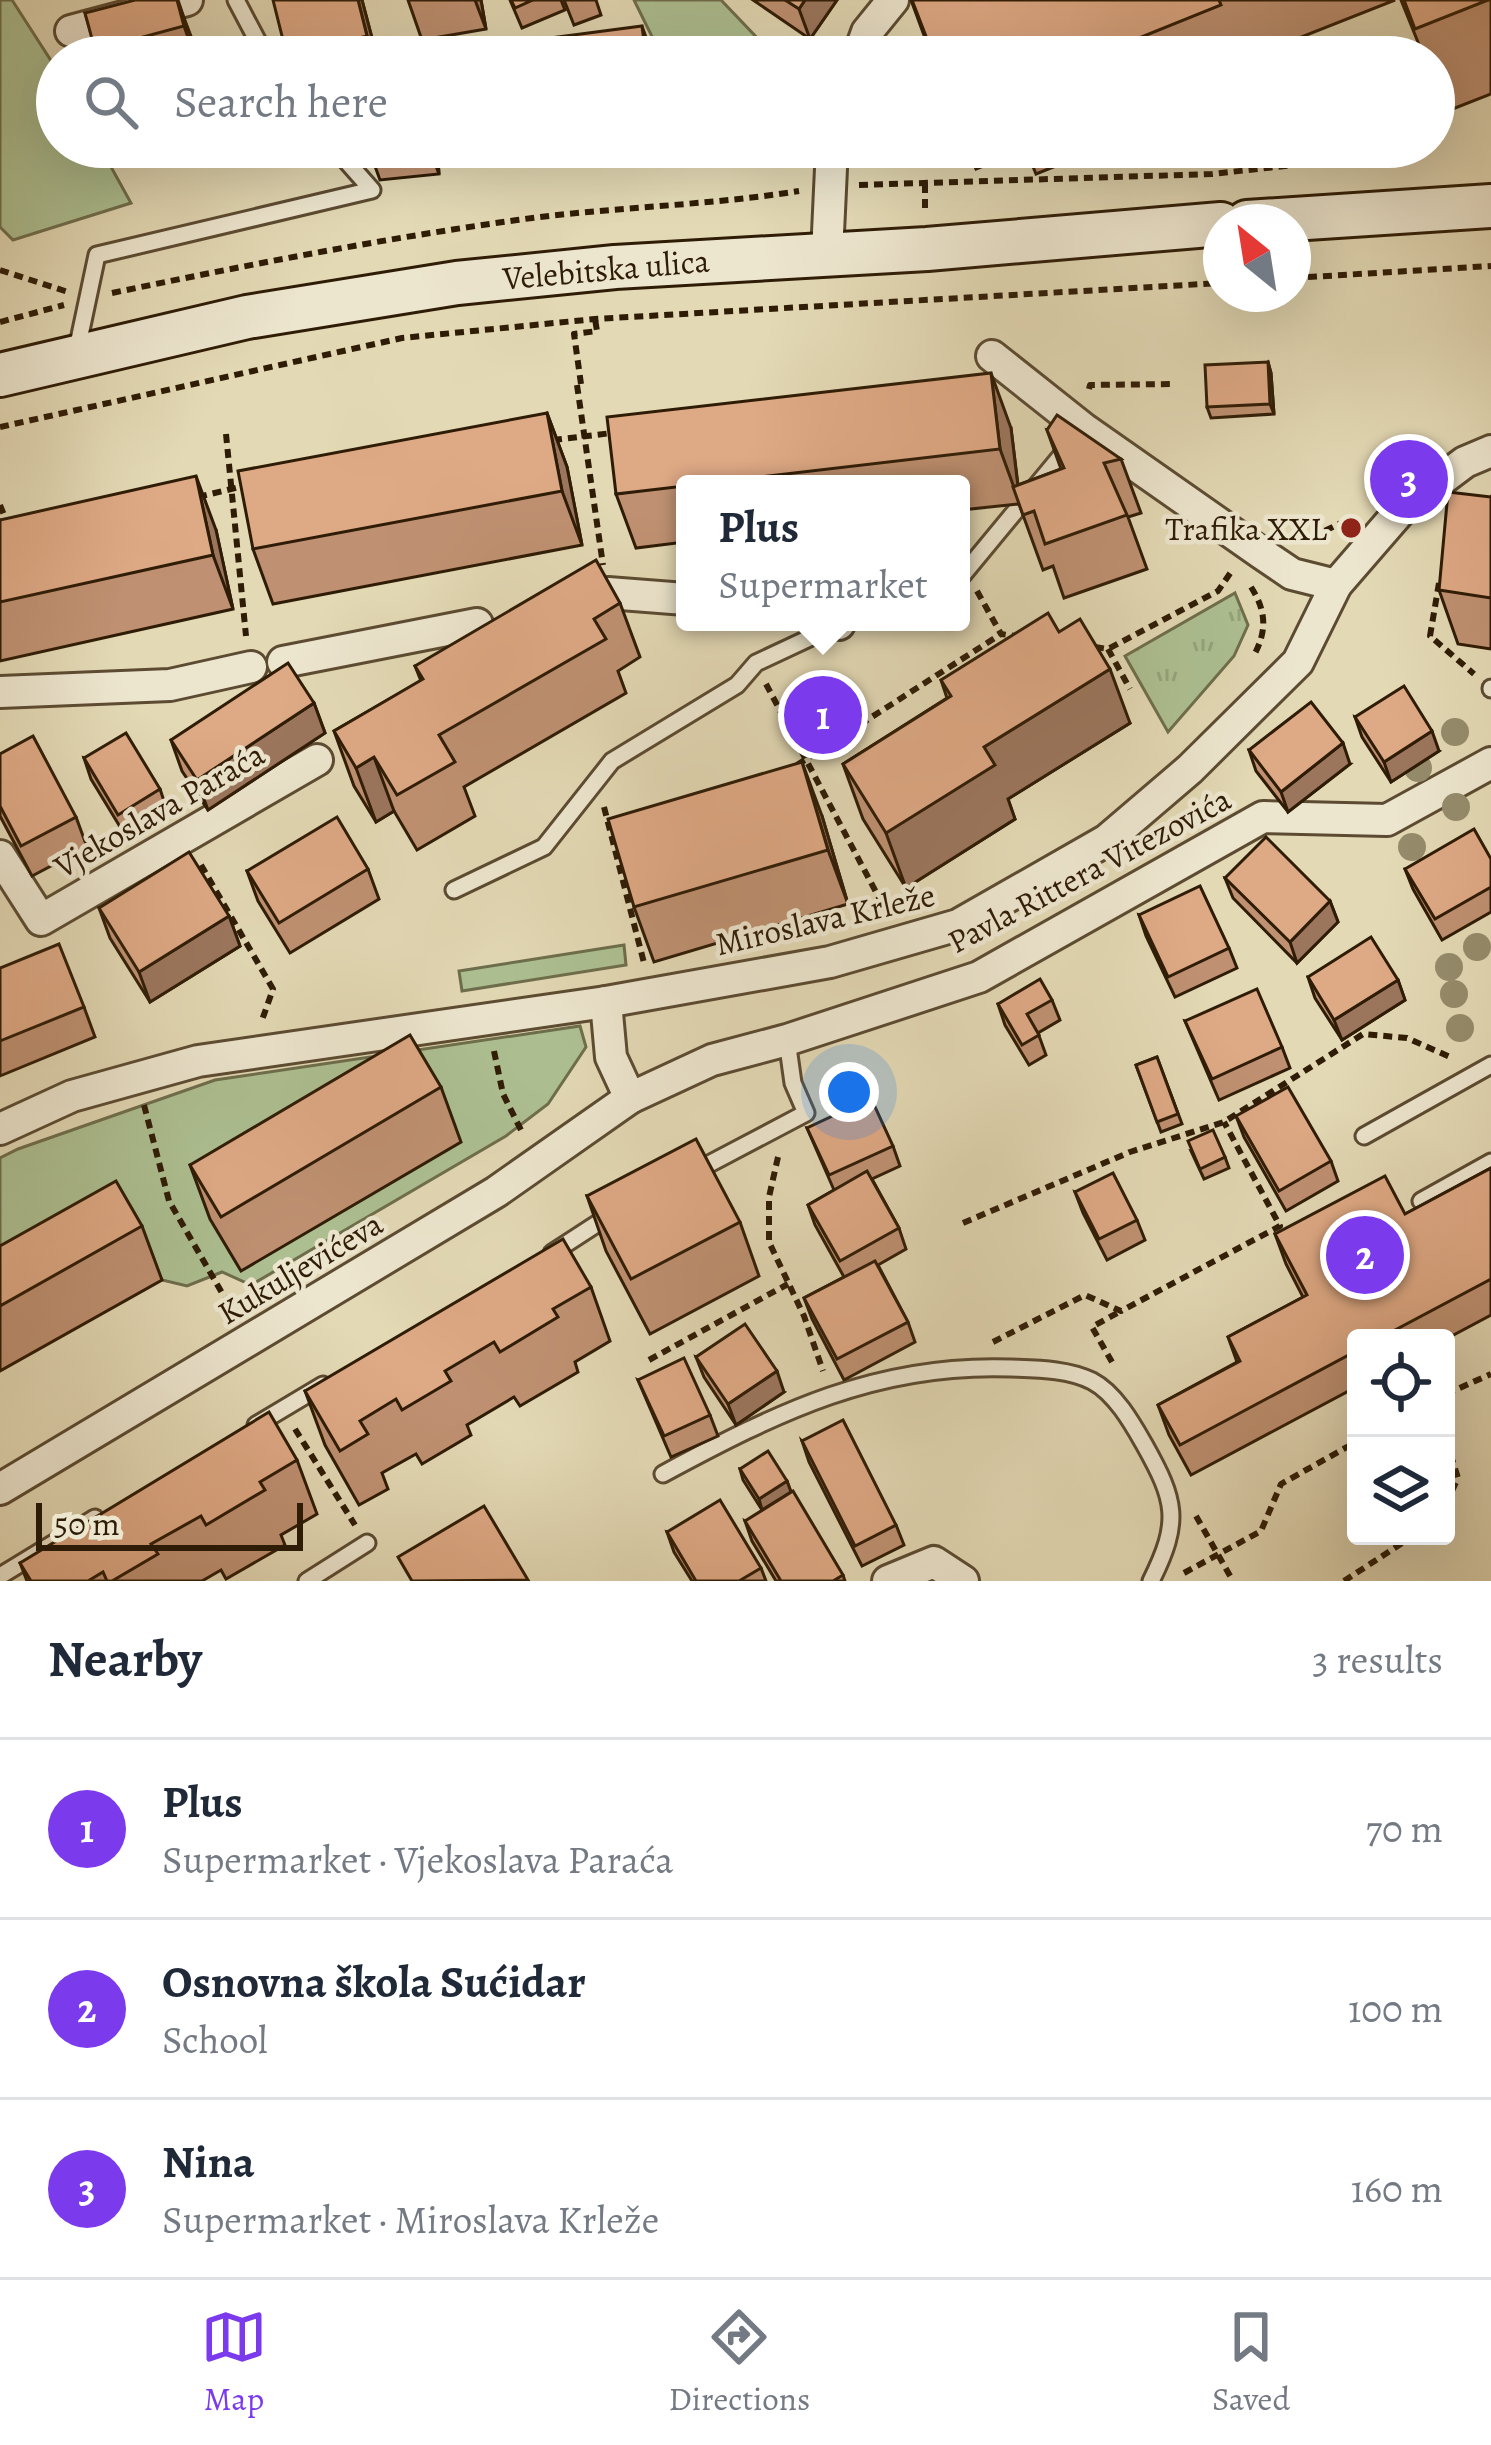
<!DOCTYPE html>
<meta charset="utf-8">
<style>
:root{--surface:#fff;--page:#f6f6f7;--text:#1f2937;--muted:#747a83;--line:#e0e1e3;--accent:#7c3aed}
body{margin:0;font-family:Alegreya,serif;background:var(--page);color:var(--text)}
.controls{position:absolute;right:36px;bottom:36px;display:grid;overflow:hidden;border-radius:12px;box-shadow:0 12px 48px #0002}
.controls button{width:108px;height:108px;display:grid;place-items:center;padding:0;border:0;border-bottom:3px solid var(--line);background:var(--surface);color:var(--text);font:60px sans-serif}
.compass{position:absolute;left:1203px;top:204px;width:108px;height:108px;border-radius:50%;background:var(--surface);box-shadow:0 12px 48px #0002;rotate:330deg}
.scale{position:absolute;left:36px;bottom:30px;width:267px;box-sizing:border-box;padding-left:12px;border:6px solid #2f1c06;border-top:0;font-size:33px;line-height:42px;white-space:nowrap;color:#2f1c06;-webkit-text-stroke:9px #ede6cf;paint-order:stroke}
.you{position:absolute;left:849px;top:1092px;width:42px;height:42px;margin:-30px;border:9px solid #fff;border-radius:50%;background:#1a73e8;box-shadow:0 0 0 18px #1a73e833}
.badge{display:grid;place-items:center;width:78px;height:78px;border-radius:50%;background:var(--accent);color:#fff;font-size:39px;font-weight:700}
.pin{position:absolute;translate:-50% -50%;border:6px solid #fff;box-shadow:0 3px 12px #0006}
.popup{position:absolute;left:676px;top:475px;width:294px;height:156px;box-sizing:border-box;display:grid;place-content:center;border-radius:12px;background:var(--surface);filter:drop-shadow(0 3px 9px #0005);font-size:39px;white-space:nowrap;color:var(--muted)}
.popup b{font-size:45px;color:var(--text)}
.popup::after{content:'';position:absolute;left:50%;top:100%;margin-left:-24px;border:24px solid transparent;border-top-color:var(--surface)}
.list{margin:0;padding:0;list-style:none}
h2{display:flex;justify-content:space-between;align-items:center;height:156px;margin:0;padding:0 48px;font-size:51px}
h2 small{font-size:39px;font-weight:400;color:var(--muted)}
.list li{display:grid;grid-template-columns:78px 1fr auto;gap:36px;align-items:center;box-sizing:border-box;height:180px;padding:0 48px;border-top:3px solid var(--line)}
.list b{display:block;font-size:45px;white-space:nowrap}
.list p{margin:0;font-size:39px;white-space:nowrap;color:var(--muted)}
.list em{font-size:39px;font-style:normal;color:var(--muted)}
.icon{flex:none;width:66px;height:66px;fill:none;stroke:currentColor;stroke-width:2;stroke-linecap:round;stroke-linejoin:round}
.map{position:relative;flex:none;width:1491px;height:1581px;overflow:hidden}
.search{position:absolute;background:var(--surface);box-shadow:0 12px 48px #0002;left:36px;right:36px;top:36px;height:132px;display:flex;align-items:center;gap:30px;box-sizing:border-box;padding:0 42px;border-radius:66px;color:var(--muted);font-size:45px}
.sheet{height:696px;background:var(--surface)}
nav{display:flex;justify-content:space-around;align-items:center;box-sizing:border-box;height:168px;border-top:3px solid var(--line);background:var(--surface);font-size:33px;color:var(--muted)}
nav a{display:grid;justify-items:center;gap:6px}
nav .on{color:var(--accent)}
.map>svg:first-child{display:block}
.green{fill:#adc092;stroke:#6e6e4c;stroke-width:3}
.park{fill:url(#park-tufts);stroke:#6e6e4c;stroke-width:3}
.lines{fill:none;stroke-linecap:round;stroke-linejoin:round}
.lane-casing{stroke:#5c4b32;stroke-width:21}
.street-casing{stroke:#5c4b32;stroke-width:36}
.secondary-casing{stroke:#2f1c06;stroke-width:48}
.path{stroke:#2f1c06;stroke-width:6;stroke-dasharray:9 6;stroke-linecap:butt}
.lane{stroke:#ede6cf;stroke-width:15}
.street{stroke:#ede6cf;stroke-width:30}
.secondary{stroke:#ede6cf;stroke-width:42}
.tree{fill:#958c6c}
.wall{fill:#bf9172;stroke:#2f1c06;stroke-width:3}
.shaded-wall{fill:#9b765d;stroke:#2f1c06;stroke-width:3}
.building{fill:#dea985;stroke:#2f1c06;stroke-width:3}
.poi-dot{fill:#8f2418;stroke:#ede6cf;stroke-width:4.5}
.labels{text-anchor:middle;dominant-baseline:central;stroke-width:9;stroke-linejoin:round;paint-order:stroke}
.street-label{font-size:33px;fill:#2f1c06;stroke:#ede6cf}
.poi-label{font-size:33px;fill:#2f1c06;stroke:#ede6cf;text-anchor:end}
</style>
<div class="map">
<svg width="1491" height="1581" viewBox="0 0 1491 1581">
<defs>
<pattern id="park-tufts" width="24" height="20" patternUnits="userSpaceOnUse" patternTransform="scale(3)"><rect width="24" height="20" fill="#adc092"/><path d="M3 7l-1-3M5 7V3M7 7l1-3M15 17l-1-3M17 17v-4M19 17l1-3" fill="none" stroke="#95a47c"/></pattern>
</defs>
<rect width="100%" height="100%" fill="#e3d9b5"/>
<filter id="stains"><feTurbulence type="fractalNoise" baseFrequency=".00167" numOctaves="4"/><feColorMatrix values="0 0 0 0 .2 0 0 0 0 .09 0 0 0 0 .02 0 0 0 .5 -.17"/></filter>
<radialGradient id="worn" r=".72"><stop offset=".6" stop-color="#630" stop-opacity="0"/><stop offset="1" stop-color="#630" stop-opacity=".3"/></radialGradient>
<g class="green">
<polygon points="0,0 12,0 57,70 57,147 100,147 131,203 13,240 0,227"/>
<polygon points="634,0 721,0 761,42 696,57 662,57"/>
<polygon points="624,945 626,965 462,991 459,971"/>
<polygon points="580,1026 586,1047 548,1104 506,1136 251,1285 222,1272 187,1286 162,1280 136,1236 0,1312 0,1158 18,1149 215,1080"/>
</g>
<polygon class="park" points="1235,593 1248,625 1234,656 1168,732 1125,656"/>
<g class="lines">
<g class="lane-casing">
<g id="lane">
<polyline points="236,0 266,57"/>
<polyline points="76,354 97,255 372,190 334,147"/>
<polyline points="961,577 1070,445"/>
<polyline points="1491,688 1491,689"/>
<polyline points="454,890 544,847 612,761 737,685 756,663 835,626"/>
<polyline points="1364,1136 1491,1065"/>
<polyline points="692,1173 806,1113 793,1083 787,1040"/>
<polyline points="1421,1201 1491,1162"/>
<polyline points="552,1253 612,1214"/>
<polyline points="256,1425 323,1385"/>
<path d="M663 1474C778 1412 877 1363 1011 1368 1037 1369 1068 1369 1092 1381 1115 1393 1132 1423 1144 1444 1176 1501 1181 1521 1151 1581"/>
<polyline points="0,1576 95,1518"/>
<polyline points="307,1581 367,1543"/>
</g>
</g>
<g class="street-casing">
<g id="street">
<polyline points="71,31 187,0"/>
<polyline points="858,57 867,32 893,0"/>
<polyline points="827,254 832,147"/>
<polyline points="992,356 1084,429 1261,553 1292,574 1336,585"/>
<polyline points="577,600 608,593 685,599"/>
<polyline points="832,622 839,624"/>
<polyline points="283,662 477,624"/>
<polyline points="0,692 170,685 251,667"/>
<polyline points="0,856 41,920 317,760"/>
<polyline points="606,1002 611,1057 630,1098"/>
<polyline points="0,1129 72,1096 198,1061 606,1002 830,962 958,925 1107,840 1190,769 1298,662 1336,585 1401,510 1465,462 1491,451"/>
<polyline points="0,1489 496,1192 630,1098 712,1060 787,1040 979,977 1263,817 1387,820 1491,763"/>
<polyline points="888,1581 934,1562 963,1581"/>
</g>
</g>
<g class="secondary-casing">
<g id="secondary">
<polyline points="1247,222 1491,206"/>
<polyline points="0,375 247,317 457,283 615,267 927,249 1221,224"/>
</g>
</g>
<g class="path">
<polyline points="925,184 925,211"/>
<polyline points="859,185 1212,174 1412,152"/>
<polyline points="0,270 68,292"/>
<polyline points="1293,278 1491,266"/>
<path d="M112 293C247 265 381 239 517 220 610 207 705 206 799 191"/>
<polyline points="0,322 64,305"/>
<polyline points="581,384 574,334 597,331 595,319"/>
<polyline points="577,385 603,565"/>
<polyline points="1089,389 1090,385 1174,384"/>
<polyline points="0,427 402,338 595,319 1221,283"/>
<polyline points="226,434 246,636"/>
<polyline points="553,440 612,433"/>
<polyline points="198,497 244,486"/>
<polyline points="0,505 8,525"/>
<polyline points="1297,537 1308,539 1345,521"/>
<polyline points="1439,583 1430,636 1474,674"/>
<path d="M1251 587C1267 612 1267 632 1253 657"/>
<polyline points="977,591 1001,634 1016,636"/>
<polyline points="1095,647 1108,649 1218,591 1231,572"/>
<polyline points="1108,649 1130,689"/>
<polyline points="766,684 886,911"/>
<polyline points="797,765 1001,634"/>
<polyline points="604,807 644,963"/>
<polyline points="201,865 273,989 261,1023"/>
<polyline points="494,1051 503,1094 523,1134"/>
<polyline points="144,1105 169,1201 233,1312"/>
<polyline points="778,1157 769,1197 769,1242 804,1316 823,1371"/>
<polyline points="963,1223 1130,1152 1224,1122 1363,1034 1407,1038 1450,1057"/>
<polyline points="993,1342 1085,1295 1121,1311 1280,1226 1224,1122"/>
<polyline points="649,1360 788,1284"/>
<polyline points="1112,1362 1092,1327 1121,1311"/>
<polyline points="1446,1394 1491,1374"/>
<polyline points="295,1429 355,1525"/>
<polyline points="1446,1440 1458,1478 1446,1504"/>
<polyline points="1196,1516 1233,1581"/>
<polyline points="1184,1573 1261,1531 1281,1484 1356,1442"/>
<polyline points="1344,1581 1413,1536"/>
</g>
<use href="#lane" class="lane"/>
<use href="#street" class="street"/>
<use href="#secondary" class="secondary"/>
</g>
<g class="tree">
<circle cx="1455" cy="732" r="14"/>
<circle cx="1418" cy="768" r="14"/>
<circle cx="1456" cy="807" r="14"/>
<circle cx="1412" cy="847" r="14"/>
<circle cx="1477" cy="947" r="14"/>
<circle cx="1449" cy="967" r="14"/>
<circle cx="1454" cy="994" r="14"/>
<circle cx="1460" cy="1028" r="14"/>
</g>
<g class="wall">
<polygon points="178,0 197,57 98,57 85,13"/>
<polygon points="362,0 377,57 287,57 287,56"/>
<polygon points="408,0 481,0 486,29 422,40"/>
<polygon points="510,0 561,0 565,10 522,28"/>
<polygon points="564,0 596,0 601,15 574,25"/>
<polygon points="753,0 837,0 810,39"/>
<polygon points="911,0 1395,0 1251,57 932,57"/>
<polygon points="1401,0 1491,0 1491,94 1445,112 1434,83 1434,57 1424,57"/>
<polygon points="368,147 437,147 439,174 380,180"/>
<polygon points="472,147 527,147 528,153 477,159"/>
<polygon points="546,147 575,147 576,158 551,160"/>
<polygon points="635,147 666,147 667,150 637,154"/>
<polygon points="731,147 759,147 759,151 735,156"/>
<polygon points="967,147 1103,147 1036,174 1026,149 976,169"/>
<polygon points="1268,362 1271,373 1274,414 1211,418 1207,407"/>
<polygon points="547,413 567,467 582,545 273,604 253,549"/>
<polygon points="1011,428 1018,485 1061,469 1047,430 1121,459 1141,513 1128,517 1147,569 1064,598 1053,566 1043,570 1019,504 961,510 961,484 685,484 685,542 636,548 616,494"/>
<polygon points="1491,497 1491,649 1458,644 1439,590"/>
<polygon points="0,520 216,530 233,609 0,661"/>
<polygon points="620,603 640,657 618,671 626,693 464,787 475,816 417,850 394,811 376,822 354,786 334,731 421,681 415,666"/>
<polygon points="1059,632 1130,723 1008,799 1015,819 906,888 863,819 843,764 947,698 941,680"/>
<polygon points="314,703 325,733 208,810 182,771 171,740"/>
<polygon points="1355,717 1439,751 1391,782 1362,737"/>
<polygon points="1249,750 1350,764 1288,812 1256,771"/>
<polygon points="0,754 76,817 87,847 32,876 0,816"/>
<polygon points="84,758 160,789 167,810 125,835 91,779"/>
<polygon points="822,816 848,904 654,962 634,907"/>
<polygon points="1491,859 1491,912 1442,940 1413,889 1405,869"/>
<polygon points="368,869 379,899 290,953 258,901 247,871"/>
<polygon points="1225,878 1330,901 1338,922 1297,963 1233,898"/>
<polygon points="99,908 229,916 240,946 150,1002 110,938"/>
<polygon points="1139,915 1229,948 1237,968 1175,997 1146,936"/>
<polygon points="0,968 84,1007 95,1037 0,1076"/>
<polygon points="1308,977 1398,980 1405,1000 1342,1040 1315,998"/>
<polygon points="1052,1000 1060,1020 1038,1033 1046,1055 1029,1065 1005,1025 998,1004"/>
<polygon points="1185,1021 1282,1047 1290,1068 1219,1100"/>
<polygon points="1157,1057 1182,1124 1161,1132 1136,1065"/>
<polygon points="441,1087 461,1142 241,1271 210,1219 190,1165"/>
<polygon points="1236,1116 1331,1161 1338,1181 1286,1211 1244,1137"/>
<polygon points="807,1128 893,1146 900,1166 872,1179 899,1228 906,1249 878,1265 908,1322 915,1342 844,1380 812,1319 804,1298 844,1277 815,1225 808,1205 834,1190"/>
<polygon points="1191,1151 1225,1157 1229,1168 1204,1179"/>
<polygon points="1491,1168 1491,1315 1446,1339 1356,1338 1356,1387 1191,1475 1169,1435 1158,1405 1237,1362 1228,1337 1303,1297 1286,1264 1275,1234 1405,1214"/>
<polygon points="1075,1192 1137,1220 1145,1240 1107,1260 1083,1213"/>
<polygon points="587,1196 740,1222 759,1276 650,1334 606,1251"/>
<polygon points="142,1226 162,1280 0,1371 0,1246"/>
<polygon points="591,1287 610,1341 575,1362 578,1372 520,1406 514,1397 467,1425 471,1435 422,1464 416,1454 382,1473 388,1489 359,1505 325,1445 305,1391"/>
<polygon points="696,1357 784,1392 736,1425 704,1377"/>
<polygon points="638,1380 710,1415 718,1436 671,1457"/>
<polygon points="802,1441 896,1525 904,1545 862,1566 809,1462"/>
<polygon points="297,1460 317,1514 281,1535 285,1545 226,1579 221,1570 202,1581 27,1581 20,1563"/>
<polygon points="740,1469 787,1481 791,1492 762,1510 743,1480"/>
<polygon points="745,1521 843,1575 845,1581 776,1581 752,1541"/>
<polygon points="667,1532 761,1568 766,1581 692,1581 674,1552"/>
</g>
<g class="shaded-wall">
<polygon points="177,0 194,44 197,57 195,57 184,26"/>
<polygon points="358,0 362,0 377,57 375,57 367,36"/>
<polygon points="475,0 481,0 486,29"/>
<polygon points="805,0 837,0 810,39 799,9"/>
<polygon points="642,26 653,57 646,57"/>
<polygon points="429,147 437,147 439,174"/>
<polygon points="1268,362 1271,373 1274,414 1270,404"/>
<polygon points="991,373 1011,428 1020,504 1000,449"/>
<polygon points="547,413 567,467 582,545 562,491"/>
<polygon points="196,476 216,530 233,609 213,555"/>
<polygon points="1110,669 1130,723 1008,799 1015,819 906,888 886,833 984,747"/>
<polygon points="314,703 325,733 208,810 197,780"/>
<polygon points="1432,731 1439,751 1391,782 1384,762"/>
<polygon points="1343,743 1350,764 1288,812 1281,792"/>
<polygon points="374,757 394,811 376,822 356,768"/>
<polygon points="802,762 822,816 848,904 828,850"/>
<polygon points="1330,901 1338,922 1297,963 1290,942"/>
<polygon points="229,916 240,946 150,1002 139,972"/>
<polygon points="1398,980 1405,1000 1342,1040 1334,1020"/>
<polygon points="777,1371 784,1392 736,1425 728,1404"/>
<polygon points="787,1481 791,1492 762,1510 759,1499"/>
</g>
<g class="building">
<polygon points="135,0 177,0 184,26 95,50 85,13"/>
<polygon points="273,0 358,0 367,36 287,56"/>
<polygon points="511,0 533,0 515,8"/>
<polygon points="785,0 805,0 799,9"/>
<polygon points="912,0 1219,0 1221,5 1092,57 934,57"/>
<polygon points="1404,0 1488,0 1415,29"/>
<polygon points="642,26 646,57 529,57 527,41"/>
<polygon points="505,43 507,57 440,57 440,52"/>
<polygon points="1268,362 1270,404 1207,407 1205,365"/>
<polygon points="991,373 1000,449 700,484 685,484 685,486 616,494 607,417"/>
<polygon points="547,413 562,491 253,549 238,471"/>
<polygon points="1057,415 1121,459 1104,463 1127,515 1045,544 1034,511 1023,515 1013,487 1064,468 1047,430"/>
<polygon points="196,476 213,555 0,602 0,520"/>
<polygon points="1448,492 1491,497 1491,598 1439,590"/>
<polygon points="596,560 620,603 594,619 606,639 439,735 455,762 397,795 374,757 356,768 334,731 423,679 415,666"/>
<polygon points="1048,613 1059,632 1080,619 1110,669 984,747 995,765 886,833 843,764 951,696 941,680"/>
<polygon points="288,663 314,703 197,780 171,740"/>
<polygon points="1404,686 1432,731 1384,762 1355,717"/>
<polygon points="1311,702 1343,743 1281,792 1249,750"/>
<polygon points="126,733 160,789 118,815 84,758"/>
<polygon points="33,736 76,817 21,846 0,806 0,754"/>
<polygon points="802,762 828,850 634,907 608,819"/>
<polygon points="337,817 368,869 279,923 247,871"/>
<polygon points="1474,829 1491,859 1491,887 1435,919 1405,869"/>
<polygon points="1266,837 1330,901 1290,942 1225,878"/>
<polygon points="189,852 229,916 139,972 99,908"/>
<polygon points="1200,886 1229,948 1168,977 1139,915"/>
<polygon points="1371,937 1398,980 1334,1020 1308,977"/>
<polygon points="59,944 84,1007 0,1041 0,968"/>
<polygon points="1040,979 1052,1000 1027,1014 1039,1035 1022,1045 998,1004"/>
<polygon points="1257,989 1282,1047 1212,1079 1185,1021"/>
<polygon points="410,1035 441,1087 221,1217 190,1165"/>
<polygon points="1157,1057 1178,1114 1157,1122 1136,1065"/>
<polygon points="1288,1087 1331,1161 1279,1191 1236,1116"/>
<polygon points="871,1098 893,1146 829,1175 807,1128"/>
<polygon points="1213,1130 1225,1157 1200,1169 1188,1141"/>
<polygon points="696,1139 740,1222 631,1279 587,1196"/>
<polygon points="1491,1168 1491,1279 1380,1338 1356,1338 1356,1351 1180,1445 1158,1405 1240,1361 1228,1337 1307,1295 1275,1234 1385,1176 1405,1214"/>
<polygon points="867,1171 899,1228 840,1261 808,1205"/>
<polygon points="1113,1173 1137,1220 1099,1239 1075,1192"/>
<polygon points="116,1181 142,1226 0,1306 0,1246"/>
<polygon points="563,1239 591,1287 553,1309 558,1317 500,1352 494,1342 445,1371 451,1381 402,1410 396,1399 360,1421 368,1434 340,1451 305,1391"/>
<polygon points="875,1261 908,1322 837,1359 804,1298"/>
<polygon points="745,1324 777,1371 728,1404 696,1357"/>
<polygon points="684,1358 710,1415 664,1436 638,1380"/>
<polygon points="269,1412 297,1460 260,1482 265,1490 206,1525 201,1516 151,1544 158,1554 112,1581 107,1581 103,1572 88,1581 31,1581 20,1563"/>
<polygon points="843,1420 896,1525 855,1546 802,1441"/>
<polygon points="768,1451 787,1481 759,1499 740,1469"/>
<polygon points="793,1491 843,1575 833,1581 781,1581 745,1521"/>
<polygon points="720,1500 761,1568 739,1581 696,1581 667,1532"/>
<polygon points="484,1506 528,1580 412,1581 398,1557"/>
</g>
<circle class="poi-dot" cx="1351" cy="528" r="12"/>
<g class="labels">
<g class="street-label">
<text transform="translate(606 269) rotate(-5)">Velebitska ulica</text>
<text transform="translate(159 810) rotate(-30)">Vjekoslava Paraća</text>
<text transform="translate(1089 870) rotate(-28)">Pavla Rittera Vitezovića</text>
<text transform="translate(825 919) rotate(-13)">Miroslava Krleže</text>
<text transform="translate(300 1268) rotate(-31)">Kukuljevićeva</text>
</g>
<g class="poi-label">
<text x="1327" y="528">Trafika XXL</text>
</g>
</g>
<rect width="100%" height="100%" filter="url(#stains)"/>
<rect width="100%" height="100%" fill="url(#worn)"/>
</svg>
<div class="controls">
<button><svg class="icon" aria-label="locate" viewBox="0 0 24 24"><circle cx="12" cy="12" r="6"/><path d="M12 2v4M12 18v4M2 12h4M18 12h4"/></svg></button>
<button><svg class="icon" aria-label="layers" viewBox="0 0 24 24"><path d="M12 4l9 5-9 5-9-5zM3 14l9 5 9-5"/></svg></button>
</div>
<svg class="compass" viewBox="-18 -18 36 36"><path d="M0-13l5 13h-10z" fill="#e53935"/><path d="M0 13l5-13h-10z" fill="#747a83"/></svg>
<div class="scale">50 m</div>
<div class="you"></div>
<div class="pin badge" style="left:823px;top:715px">1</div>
<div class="popup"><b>Plus</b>Supermarket</div>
<div class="pin badge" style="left:1365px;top:1255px">2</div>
<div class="pin badge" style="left:1409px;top:479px">3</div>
<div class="search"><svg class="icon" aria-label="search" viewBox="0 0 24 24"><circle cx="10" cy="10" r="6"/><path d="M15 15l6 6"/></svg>Search here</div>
</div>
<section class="sheet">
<h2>Nearby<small>3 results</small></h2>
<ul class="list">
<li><span class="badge">1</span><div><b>Plus</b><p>Supermarket · Vjekoslava Paraća</p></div><em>70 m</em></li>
<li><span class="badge">2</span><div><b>Osnovna škola Sućidar</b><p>School</p></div><em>100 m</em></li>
<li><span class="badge">3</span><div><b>Nina</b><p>Supermarket · Miroslava Krleže</p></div><em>160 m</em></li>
</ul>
</section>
<nav>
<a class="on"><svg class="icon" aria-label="map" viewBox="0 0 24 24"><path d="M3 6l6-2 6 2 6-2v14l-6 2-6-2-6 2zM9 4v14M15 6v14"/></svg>Map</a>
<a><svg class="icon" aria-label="directions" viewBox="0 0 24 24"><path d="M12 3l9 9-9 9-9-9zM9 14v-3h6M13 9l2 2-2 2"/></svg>Directions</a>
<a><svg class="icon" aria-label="saved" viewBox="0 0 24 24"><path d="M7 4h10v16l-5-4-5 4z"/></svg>Saved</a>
</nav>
